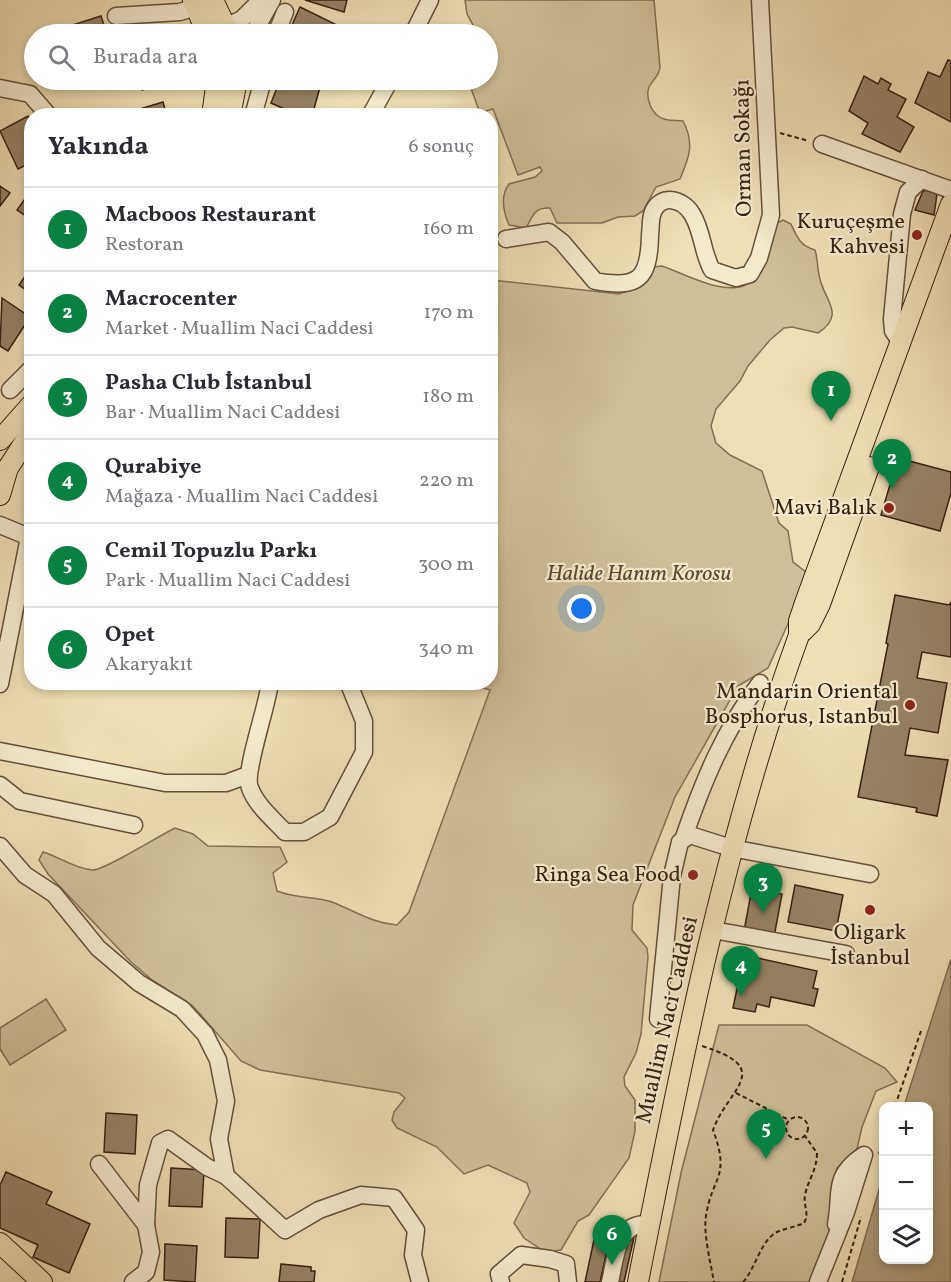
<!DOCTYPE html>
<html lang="tr">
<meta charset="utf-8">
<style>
:root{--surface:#fff;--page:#f2f2f3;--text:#2b2b33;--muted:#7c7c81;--line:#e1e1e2;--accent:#0b8043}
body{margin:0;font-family:Vollkorn,serif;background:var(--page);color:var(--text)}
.controls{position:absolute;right:18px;bottom:18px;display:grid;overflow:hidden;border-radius:12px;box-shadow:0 3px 9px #0003}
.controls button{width:54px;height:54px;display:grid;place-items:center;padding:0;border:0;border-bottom:2px solid var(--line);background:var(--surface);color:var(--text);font:30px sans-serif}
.you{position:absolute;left:582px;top:609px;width:21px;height:21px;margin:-15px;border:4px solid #fff;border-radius:50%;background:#1a73e8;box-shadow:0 0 0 9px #1a73e833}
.badge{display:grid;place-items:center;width:39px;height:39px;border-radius:50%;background:var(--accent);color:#fff;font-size:20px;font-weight:700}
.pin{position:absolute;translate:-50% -50px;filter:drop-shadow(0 2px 3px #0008)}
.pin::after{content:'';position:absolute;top:32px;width:21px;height:18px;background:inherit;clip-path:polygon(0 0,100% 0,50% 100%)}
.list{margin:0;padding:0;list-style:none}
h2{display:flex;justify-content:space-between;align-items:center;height:78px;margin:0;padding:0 24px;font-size:26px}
h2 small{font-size:20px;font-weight:400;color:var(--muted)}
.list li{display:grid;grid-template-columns:39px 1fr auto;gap:18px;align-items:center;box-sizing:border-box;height:84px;padding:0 24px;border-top:2px solid var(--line)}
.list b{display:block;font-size:22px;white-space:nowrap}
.list p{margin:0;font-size:20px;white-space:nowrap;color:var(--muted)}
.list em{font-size:20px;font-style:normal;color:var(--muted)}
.icon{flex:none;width:33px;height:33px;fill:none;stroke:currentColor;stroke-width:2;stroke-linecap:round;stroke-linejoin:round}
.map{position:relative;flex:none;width:951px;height:1282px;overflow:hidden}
.search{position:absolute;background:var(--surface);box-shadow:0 3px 9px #0003;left:24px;top:24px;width:474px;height:66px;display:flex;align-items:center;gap:15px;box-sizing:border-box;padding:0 21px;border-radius:33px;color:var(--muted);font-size:22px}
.panel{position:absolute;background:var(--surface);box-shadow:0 3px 9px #0003;left:24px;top:108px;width:474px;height:582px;border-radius:24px}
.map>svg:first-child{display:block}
.green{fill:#cfc098;stroke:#827054;stroke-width:1.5}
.water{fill:#af9f7c;stroke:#7f6d51;stroke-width:1.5}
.building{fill:#968465;stroke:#362110;stroke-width:1.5}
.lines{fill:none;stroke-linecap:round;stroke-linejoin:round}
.minor-casing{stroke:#645139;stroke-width:19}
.major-casing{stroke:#362110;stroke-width:22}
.path{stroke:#362110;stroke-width:2;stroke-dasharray:4.5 3;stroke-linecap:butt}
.minor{stroke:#f4ebce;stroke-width:16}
.major{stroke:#eee0b4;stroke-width:20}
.poi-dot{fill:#8f2418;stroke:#f4ebce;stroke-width:2}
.labels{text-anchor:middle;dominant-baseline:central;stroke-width:4.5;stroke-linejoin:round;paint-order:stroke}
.street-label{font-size:22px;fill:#362110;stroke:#f4ebce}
.poi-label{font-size:22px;fill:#362110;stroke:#f4ebce;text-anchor:end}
.park-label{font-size:22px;font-style:italic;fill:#5c4932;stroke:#f4ebce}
</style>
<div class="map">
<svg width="951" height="1282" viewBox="0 0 951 1282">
<rect width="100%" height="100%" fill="#eee0b4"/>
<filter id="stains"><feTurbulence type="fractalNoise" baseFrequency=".00333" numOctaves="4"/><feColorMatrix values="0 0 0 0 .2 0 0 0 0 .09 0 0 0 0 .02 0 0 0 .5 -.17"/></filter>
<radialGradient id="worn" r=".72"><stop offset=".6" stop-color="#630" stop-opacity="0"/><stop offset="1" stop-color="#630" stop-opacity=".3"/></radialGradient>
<g class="green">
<path d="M465 0H654L660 67C659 77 653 79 649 87 645 98 652 116 664 119 670 121 677 120 683 121 695 143 689 158 680 179L656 187 643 211 635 216 618 217 602 223H557L550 208C534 207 533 216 526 228L509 225C503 211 500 196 509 184L535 177 542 171 540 167 518 175 493 109 480 113 468 80H488V34H478L467 14Z"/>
<path d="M783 220 791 224C797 237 800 246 815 250 818 259 817 269 820 279 825 301 846 315 818 333L792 327 784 328 770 340 748 366 740 381 716 409 711 426 716 443 730 455 762 471 779 523 788 531 793 562 810 575 768 668 738 686 675 797 633 905 632 930 647 948 648 957 641 1034 636 1053 624 1077 625 1086 635 1100V1131L629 1158 589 1215 578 1221 561 1250 545 1252 524 1238 514 1223 530 1192 527 1183 488 1165 464 1174 437 1147 397 1128 392 1120 394 1112 405 1098 399 1093 260 1070 241 1061 193 1006 152 980 130 961 48 874 39 860 43 852C60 857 73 868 92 870 102 872 160 835 175 828L193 834 208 846 280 847 287 862 273 873 277 891C297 899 314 896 332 902 355 911 372 923 397 925L409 912 490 690 467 683 490 682 491 280 619 294 636 288 653 267 662 266C686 274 726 298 749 283L775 224Z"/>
<polygon points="46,999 66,1030 10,1065 0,1049 0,1028"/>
<polygon points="719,1025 807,1025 885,1068 897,1082 876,1091 862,1127 857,1149 837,1168 832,1188 834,1220 811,1282 659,1282 681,1173"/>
</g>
<polygon class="water" points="951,959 951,1282 852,1282 883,1176 884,1260 928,1260 928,1106 904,1106"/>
<g class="building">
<polygon points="305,0 347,0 344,12"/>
<polygon points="300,7 335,24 331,34 288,34"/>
<polygon points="101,16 107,34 58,34 57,30"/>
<polygon points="948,60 951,61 951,122 915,103 928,72 940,77"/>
<polygon points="864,76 878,84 881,78 891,84 888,90 906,99 897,117 914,127 900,152 862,134 868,123 849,111"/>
<polygon points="138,80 173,80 142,90"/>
<polygon points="280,80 322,80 312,116 300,116 271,103"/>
<polygon points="163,102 167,116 131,116 130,112"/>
<polygon points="28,116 32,123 32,162 18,169 0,131"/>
<polygon points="0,186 10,193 0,206"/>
<polygon points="32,189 32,220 17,210"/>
<polygon points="932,190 937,194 934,215 915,210 923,191"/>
<polygon points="32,266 32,294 19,285"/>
<polygon points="2,298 30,317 8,351 0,346"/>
<polygon points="898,458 951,472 951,493 940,531 881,515"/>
<polygon points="895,595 949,605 951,602 951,657 922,652 917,678 947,683 938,733 910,728 905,755 948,760 937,816 916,812 917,808 858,797 888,644 886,643"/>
<polygon points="795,885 843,895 836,931 788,922"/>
<polygon points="752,888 782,894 774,937 744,931"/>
<polygon points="744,955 817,971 813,988 818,989 814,1006 771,997 769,1007 757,1004 755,1012 733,1008"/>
<polygon points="106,1113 137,1115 135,1154 104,1152"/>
<polygon points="171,1168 204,1170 202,1207 169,1206"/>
<polygon points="6,1172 52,1192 46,1204 90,1224 69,1273 33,1257 38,1245 0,1228 0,1185"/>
<polygon points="226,1218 260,1219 258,1258 225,1257"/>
<polygon points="595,1235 610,1238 600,1282 585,1282"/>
<polygon points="634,1237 624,1282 607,1282 608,1277 602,1275 609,1240"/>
<polygon points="165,1244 197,1246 195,1282 164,1280"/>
<polygon points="281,1264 311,1267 311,1271 315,1271 314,1282 279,1282"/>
</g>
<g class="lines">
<g class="minor-casing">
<g id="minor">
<polyline points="116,16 180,12 196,7"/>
<polyline points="225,27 242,19 261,0"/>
<polyline points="253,34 272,0"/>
<polyline points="276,34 285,12"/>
<polyline points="413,34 430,0"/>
<polyline points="0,88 30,94 49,116"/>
<polyline points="253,116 263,80"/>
<polyline points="370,116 390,80"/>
<polyline points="822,144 951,190"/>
<path d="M506 239 549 232 562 242 595 281C639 289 649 279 650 235 651 228 650 219 653 212 661 193 683 199 692 214 703 232 702 252 712 270L736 278 750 274 759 258 771 215 760 0"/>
<polyline points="900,341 893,331 892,319 902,214 908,192 922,179"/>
<polyline points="10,390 32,368"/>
<polyline points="0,525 29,537 0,684"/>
<path d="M270 682C268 705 243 773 250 788 256 805 273 819 285 832H304L330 817 364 752V721L348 682"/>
<polyline points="0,751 165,783 226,783 248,775"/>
<polyline points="0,785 20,801 134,825"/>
<path d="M684 837C703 782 724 730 760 683"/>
<polyline points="0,846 25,875 54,894 98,948 139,983 182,1009 205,1034 218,1060 226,1101 219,1139 226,1176 285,1230 319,1210 361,1195 394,1198 416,1230 413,1255 420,1282"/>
<polyline points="713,930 846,954"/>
<polyline points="658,1019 672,876 680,842 690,835 731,848 870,874"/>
<polyline points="99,1164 146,1225"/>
<path d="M836 1224C842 1195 832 1177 861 1157"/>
<polyline points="133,1282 146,1272 151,1252 146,1225 148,1185 160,1143 168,1139 207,1167 226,1176"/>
<polyline points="501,1282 499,1274 521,1255 550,1259 566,1264 568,1282"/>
<path d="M610 1282C616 1257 616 1222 649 1224"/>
<polyline points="818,1282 846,1212 864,1155"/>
</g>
</g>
<g class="major-casing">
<g id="major">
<polyline points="193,0 207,34"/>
<polyline points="213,0 229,34"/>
<polyline points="212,116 217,80"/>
<polyline points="230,116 237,80"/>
<polyline points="0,440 32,404"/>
<polyline points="0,495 8,468 32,431"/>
<polyline points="803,631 810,624 820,604 869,467"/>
<polyline points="0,1243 42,1282"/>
<path d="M638 1282C681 1064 723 844 799 635V621L805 603 951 204"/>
</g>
</g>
<g class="path">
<polyline points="780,133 809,141"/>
<path d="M702 1046C776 1069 728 1088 713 1130 731 1178 712 1176 706 1216 703 1233 711 1265 714 1282"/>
<polyline points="736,1093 789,1120"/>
<polyline points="895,1106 921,1031"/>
<circle cx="797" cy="1128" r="11"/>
<polyline points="879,1154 884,1139"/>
<path d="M743 1282C756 1268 760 1241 777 1232 785 1228 796 1227 804 1223 810 1213 803 1206 805 1195 808 1180 817 1170 817 1153L805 1136"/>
<polyline points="842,1282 861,1217"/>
</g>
<use href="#minor" class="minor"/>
<use href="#major" class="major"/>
</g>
<g class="poi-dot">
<circle cx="917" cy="235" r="6"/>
<circle cx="889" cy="508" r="6"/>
<circle cx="910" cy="705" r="6"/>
<circle cx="693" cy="875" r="6"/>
<circle cx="870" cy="910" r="6"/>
</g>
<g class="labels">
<g class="street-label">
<text transform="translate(744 148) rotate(-91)">Orman Sokağı</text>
<text transform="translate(668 1020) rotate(-77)">Muallim Naci Caddesi</text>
</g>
<g class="poi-label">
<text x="905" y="222">Kuruçeşme<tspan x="905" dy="25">Kahvesi</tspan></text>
<text x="877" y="508">Mavi Balık</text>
<text x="898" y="692">Mandarin Oriental<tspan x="898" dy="25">Bosphorus, Istanbul</tspan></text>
<text x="681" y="875">Ringa Sea Food</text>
<text x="870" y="933" text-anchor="middle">Oligark<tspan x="870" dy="25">İstanbul</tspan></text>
</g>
<g class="park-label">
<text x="639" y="574">Halide Hanım Korosu</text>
</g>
</g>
<rect width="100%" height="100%" filter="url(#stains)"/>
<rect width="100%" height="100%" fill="url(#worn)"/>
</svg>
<div class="controls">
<button>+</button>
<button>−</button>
<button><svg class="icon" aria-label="layers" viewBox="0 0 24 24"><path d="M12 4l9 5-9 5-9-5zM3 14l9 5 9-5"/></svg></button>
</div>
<div class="you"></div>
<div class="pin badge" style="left:831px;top:421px">1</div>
<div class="pin badge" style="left:892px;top:489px">2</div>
<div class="pin badge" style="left:763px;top:913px">3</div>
<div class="pin badge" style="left:741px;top:996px">4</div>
<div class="pin badge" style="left:766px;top:1159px">5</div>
<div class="pin badge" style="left:612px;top:1265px">6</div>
<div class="search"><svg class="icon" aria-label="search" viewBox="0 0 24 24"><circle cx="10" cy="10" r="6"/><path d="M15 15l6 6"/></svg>Burada ara</div>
<section class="panel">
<h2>Yakında<small>6 sonuç</small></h2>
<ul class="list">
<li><span class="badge">1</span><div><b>Macboos Restaurant</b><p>Restoran</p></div><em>160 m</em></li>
<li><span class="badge">2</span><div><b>Macrocenter</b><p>Market · Muallim Naci Caddesi</p></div><em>170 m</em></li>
<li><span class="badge">3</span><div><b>Pasha Club İstanbul</b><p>Bar · Muallim Naci Caddesi</p></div><em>180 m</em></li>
<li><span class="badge">4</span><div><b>Qurabiye</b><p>Mağaza · Muallim Naci Caddesi</p></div><em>220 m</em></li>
<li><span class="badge">5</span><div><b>Cemil Topuzlu Parkı</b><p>Park · Muallim Naci Caddesi</p></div><em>300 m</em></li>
<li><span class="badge">6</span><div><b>Opet</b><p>Akaryakıt</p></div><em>340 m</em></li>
</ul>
</section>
</div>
